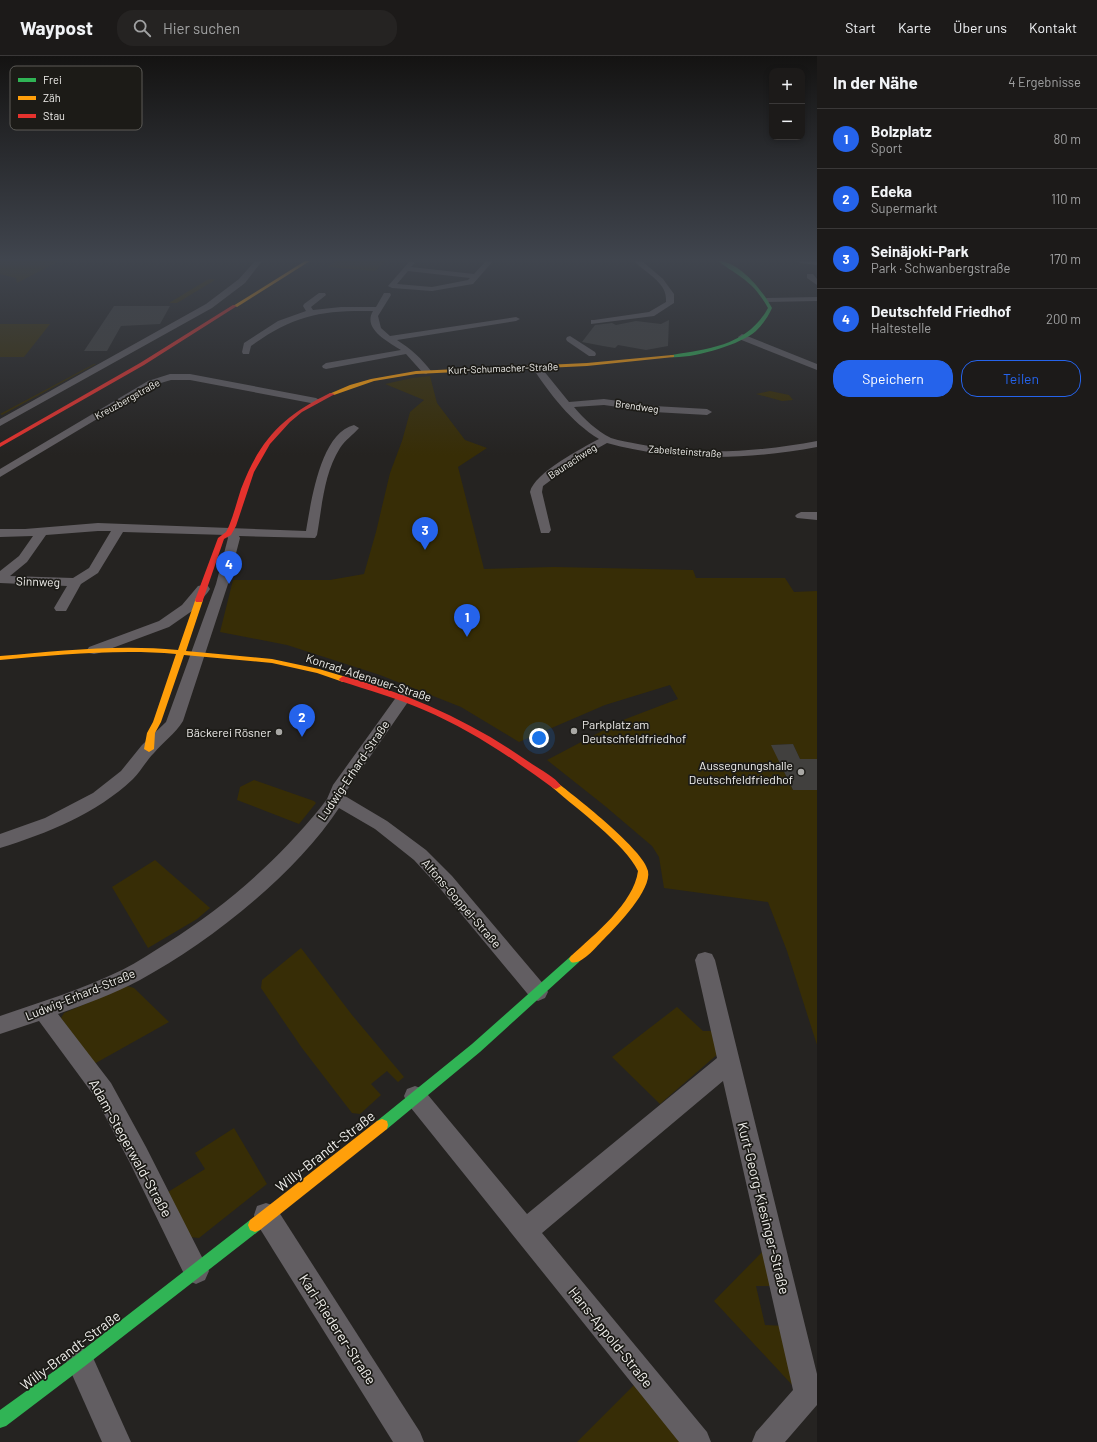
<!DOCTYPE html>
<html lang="de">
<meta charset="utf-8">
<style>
:root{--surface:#1c1a19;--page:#252322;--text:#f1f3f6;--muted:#a0a1a2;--line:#3a3838;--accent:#2563eb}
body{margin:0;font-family:Barlow,sans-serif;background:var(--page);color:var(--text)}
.controls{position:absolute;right:12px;top:12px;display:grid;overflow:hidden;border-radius:8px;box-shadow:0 2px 6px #0003}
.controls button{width:36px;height:36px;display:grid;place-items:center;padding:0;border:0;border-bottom:1px solid var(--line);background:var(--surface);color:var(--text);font:20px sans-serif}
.you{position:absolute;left:539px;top:682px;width:14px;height:14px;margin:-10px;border:3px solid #fff;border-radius:50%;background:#1a73e8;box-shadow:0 0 0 6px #1a73e833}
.badge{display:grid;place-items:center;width:26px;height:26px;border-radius:50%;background:var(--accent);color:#fff;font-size:13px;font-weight:700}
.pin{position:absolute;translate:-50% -33px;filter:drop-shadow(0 1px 2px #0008)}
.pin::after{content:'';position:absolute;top:21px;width:14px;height:12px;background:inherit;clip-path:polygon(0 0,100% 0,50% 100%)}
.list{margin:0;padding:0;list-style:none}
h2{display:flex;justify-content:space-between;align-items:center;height:52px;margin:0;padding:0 16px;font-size:17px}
h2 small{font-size:13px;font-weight:400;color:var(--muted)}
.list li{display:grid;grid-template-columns:26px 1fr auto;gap:12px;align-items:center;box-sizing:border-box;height:60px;padding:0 16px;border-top:1px solid var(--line)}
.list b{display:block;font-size:15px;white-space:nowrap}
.list p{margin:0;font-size:13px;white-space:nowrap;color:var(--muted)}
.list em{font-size:13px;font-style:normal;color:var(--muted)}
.actions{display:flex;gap:8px;padding:12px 16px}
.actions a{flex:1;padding:9px 0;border:1px solid var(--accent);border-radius:16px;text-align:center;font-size:14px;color:var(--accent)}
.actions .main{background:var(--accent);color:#fff}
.icon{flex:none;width:22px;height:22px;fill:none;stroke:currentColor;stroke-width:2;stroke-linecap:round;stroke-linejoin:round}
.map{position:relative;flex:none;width:817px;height:1386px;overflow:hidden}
header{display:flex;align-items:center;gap:24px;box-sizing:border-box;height:56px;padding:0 20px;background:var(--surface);border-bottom:1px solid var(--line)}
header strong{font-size:19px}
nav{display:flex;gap:22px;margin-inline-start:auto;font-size:14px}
.search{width:280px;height:36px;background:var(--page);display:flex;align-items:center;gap:10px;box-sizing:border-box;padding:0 14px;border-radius:16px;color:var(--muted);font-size:15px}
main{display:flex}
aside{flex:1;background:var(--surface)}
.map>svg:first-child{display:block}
.green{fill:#372d06}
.building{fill:#41403e}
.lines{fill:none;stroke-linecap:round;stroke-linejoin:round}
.street{fill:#625e62;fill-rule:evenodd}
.fast{fill:#30b455;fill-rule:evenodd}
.slow{fill:#ff9f0a;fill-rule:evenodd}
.jam{fill:#e5322d;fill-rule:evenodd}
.poi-dot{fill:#a9a8a5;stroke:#1c1b17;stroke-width:1.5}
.labels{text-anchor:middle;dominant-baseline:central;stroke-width:3.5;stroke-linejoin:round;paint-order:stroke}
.far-street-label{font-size:10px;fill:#f0efec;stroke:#1c1b17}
.street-label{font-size:12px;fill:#f0efec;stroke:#1c1b17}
.poi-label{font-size:12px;fill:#f0efec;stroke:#1c1b17;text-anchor:end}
.near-street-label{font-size:14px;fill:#f0efec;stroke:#1c1b17}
.key{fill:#1c1b17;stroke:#5c5b57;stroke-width:1}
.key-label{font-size:11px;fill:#f0efec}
</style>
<header>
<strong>Waypost</strong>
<div class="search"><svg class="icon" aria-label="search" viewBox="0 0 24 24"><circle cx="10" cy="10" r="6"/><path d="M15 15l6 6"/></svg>Hier suchen</div>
<nav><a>Start</a><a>Karte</a><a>Über uns</a><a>Kontakt</a></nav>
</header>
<main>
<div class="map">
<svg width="817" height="1386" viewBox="0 0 817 1386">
<rect width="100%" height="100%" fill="#252321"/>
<g class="green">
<polygon points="0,205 59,205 17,227 16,222 0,218"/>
<polygon points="336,205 386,205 375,215 328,211"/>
<polygon points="212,223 215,224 177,247 169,247 207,224"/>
<polygon points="0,268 50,268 24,301 0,301"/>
<polygon points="94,308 96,308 2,359 0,358"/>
<polygon points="430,320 437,347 465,384 487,392 458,411 484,513 554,511 693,514 696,522 785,522 794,536 817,535 817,703 800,703 793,688 772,689 793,734 815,734 817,730 817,989 787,895 768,846 664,832 659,801 652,790 605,750 547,704 623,664 678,643 670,629 605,649 519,686 461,651 380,619 287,589 220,576 233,524 330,524 364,518 376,476 390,417 402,385 410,356 424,344 385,328 412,322"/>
<polygon points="770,335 789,339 793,344 782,345 756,338"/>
<polygon points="254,724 314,745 316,747 299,768 237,744 240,731"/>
<polygon points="155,804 210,852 197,863 148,892 112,831"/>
<polygon points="301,892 352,959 404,1021 398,1026 387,1015 371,1028 381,1039 360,1058 352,1057 302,992 261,932 262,924"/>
<polygon points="127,930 134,932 169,966 94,1008 61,962 64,957"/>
<polygon points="677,951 703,975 714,975 719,997 660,1048 612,1001"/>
<polygon points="234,1072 267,1128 199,1182 189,1181 168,1136 205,1113 195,1097"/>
<polygon points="766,1192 775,1230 756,1230 765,1269 785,1270 794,1331 714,1245"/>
<polygon points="638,1325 686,1386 577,1386"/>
</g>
<g class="building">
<polygon points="114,250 170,250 160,268 121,270 107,295 84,295"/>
<polygon points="669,264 668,290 646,294 618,289 615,292 603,290 582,286 595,269 612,267 616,269 636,265 661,268"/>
<polygon points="793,688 800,703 817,703 817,734 793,734 771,689"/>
</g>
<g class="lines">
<g class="street">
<polygon points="255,205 262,205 245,227 212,252 0,370 0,363 206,248 239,223"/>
<path d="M486 205H493L473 228 432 235 392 232 388 230 409 206H413L415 207 411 211 474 218ZM408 215 470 222 468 224 432 231 397 228Z"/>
<path d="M634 205H642L663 223 674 238V247L654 260 591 268V264H594L649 256 666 246C668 226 645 217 634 205Z"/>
<polygon points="797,205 817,205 817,209 800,207"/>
<polygon points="807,218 813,218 817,223 817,229 807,222"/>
<path d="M319 237H325L326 239 311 251 313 254 341 251H376L384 237H390L391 239 378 260 381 272 390 280 516 261 520 263 516 265 397 284C411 293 421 302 431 315L426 318 423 317 406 298 326 313 323 312 322 310 326 307 401 294C389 286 362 273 373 255 322 254 293 259 251 290L249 298H243L242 296 244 287 278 265 306 255 303 250 304 248Z"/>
<polygon points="817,241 817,245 767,246 763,244 767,242"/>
<polygon points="742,278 817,308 817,314 739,283 738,281"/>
<polygon points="570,280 595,296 596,298 595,300 589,300 567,285 566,283 567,281"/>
<path d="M536 308 539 309 569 346 604 343 654 350 707 353 712 356 707 359 654 356 604 349 574 351C584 363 597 375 611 382 620 385 630 386 638 388 697 400 758 396 817 385V391C748 404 676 406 607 387L582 401 543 430 542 436 551 474 549 477H541L530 436C534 417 582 392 599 383 571 366 550 338 532 311Z"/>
<polygon points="170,318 190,318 316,342 321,345 316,348 190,324 171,324 154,329 0,421 0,413 148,325"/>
<path d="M354 369 359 372C353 379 345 384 340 392 324 417 322 451 317 479L315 482 239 480 240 482 228 528 183 665C175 678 163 686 154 697 146 705 141 715 133 723 96 758 48 777 0 792V778L45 762 93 737 121 715 142 689 166 666 216 528 228 482 226 479 123 476 98 517 81 528 66 555H56L54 552 67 530 0 527V515L19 500 33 480 0 481V473H25L98 467 306 475C311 447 320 377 354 369ZM98 475H111L89 512 73 522 10 520 27 506 46 479Z"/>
<polygon points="801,456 817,456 817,464 797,462 795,460 797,458"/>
<polygon points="203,529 208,530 210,533 208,536 192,555 169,571 99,597 94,598 89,597 87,594 89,591 159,565 182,549 198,530"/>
<path d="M402 638 407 640 410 643 347 734 345 740 387 765 426 794 452 820 545 930 548 936 545 942 538 945 531 942 438 830 414 804 375 773 339 752C296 818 209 887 140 924 114 938 86 948 58 958L111 1027 146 1091 209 1215 205 1224 196 1228 187 1224 130 1107 95 1041 39 965 0 978V960C41 946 83 933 122 914 138 906 152 896 167 887 226 850 277 805 321 751L327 743 333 729 397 640Z"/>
<polygon points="705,896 712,898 715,904 817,1318 817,1349 785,1386 752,1386 756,1376 793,1334 723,1025 542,1177 707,1376 711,1386 679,1386 407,1047 404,1040 407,1033 415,1030 423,1033 527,1158 717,1002 695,904 698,898"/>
<polygon points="266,1147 275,1150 420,1376 424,1386 393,1386 257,1168 254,1159 257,1150"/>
<polygon points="80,1291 90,1295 131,1386 102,1386 66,1305 70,1295"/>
</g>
<g class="fast">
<path d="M718 205C739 205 763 235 772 252 768 261 763 268 756 275 740 289 692 303 670 301V299H672C710 293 748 289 768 252 753 225 741 222 718 205Z"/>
<polygon points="575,898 579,900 581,903 579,906 480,996 387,1073 382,1075 377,1073 376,1069 377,1065 472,988 571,900"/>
<polygon points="255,1162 260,1164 262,1169 260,1174 85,1310 6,1370 0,1372 0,1354 75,1300 250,1164"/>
</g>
<g class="slow">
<polygon points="305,205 310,205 237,251 233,250"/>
<polygon points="672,299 674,299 674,301 587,310 416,318 374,325 334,339 329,338 350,329 371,323 416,315 587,307"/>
<path d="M196 542H202L203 544 186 595 272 603 319 613 346 621 347 623 343 626 317 617 272 607 184 599 161 666 155 677 154 693 149 696 144 693 147 677 153 666 176 598C117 593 59 599 0 604V600C59 595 118 588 178 594Z"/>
<path d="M556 727 559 728C578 743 644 794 648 815 652 834 617 870 604 883 597 890 581 910 571 906L569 903 571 900C594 879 634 847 638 815 625 788 577 753 553 732L551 730Z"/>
<polygon points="382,1063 387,1065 388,1069 387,1073 260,1174 255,1176 250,1174 248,1169 250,1164 377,1065"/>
</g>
<g class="jam">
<polygon points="233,249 237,250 144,309 0,391 0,387 140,307"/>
<path d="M330 337 335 338 302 356 290 366 270 388 254 416 236 470 231 479 224 483 203 544 202 546H196L195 544 218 482 226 476 229 470C234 458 237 445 241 433 260 383 283 360 330 337Z"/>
<path d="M343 620C411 638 474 667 532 708 541 714 555 721 561 730L556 733 553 732C512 702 471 674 424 654 397 642 368 634 340 625L339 623Z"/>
</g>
</g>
<linearGradient id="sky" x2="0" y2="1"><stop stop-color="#141312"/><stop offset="0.51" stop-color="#40454e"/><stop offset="1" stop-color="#40454e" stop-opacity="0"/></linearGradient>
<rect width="817" height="399" fill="url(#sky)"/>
<g class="poi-dot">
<circle cx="574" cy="675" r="4"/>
<circle cx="279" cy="676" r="4"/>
<circle cx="801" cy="716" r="4"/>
</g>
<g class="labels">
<g class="far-street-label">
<text transform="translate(503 312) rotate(-2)">Kurt-Schumacher-Straße</text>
<text transform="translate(127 343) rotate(-29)">Kreuzbergstraße</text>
<text transform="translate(637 350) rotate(8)">Brendweg</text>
<text transform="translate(685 395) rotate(4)">Zabelsteinstraße</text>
<text transform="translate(572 405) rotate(-33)">Baunachweg</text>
</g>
<g class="street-label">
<text transform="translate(38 525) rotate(2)">Sinnweg</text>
<text transform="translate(369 621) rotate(18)">Konrad-Adenauer-Straße</text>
<text transform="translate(353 714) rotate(-56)">Ludwig-Erhard-Straße</text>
<text transform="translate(462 847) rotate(49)">Alfons-Goppel-Straße</text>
<text transform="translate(80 938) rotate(-22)">Ludwig-Erhard-Straße</text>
</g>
<g class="poi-label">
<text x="582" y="668" text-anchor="start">Parkplatz am<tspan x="582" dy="14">Deutschfeldfriedhof</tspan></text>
<text x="271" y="676">Bäckerei Rösner</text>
<text x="793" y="709">Aussegnungshalle<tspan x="793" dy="14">Deutschfeldfriedhof</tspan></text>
</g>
<g class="near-street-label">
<text transform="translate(131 1092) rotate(61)">Adam-Stegerwald-Straße</text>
<text transform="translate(325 1095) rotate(-38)">Willy-Brandt-Straße</text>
<text transform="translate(764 1152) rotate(76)">Kurt-Georg-Kiesinger-Straße</text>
<text transform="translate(338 1273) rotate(57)">Karl-Riederer-Straße</text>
<text transform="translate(611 1281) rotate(51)">Hans-Appold-Straße</text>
<text transform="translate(70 1294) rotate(-37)">Willy-Brandt-Straße</text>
</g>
</g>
<rect x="10" y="10" width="132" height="64" rx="6" class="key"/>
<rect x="18" y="22" width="18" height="4" fill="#30b455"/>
<rect x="18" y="40" width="18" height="4" fill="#ff9f0a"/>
<rect x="18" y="58" width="18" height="4" fill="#e5322d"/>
<g class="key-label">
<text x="43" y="28">Frei</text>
<text x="43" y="46">Zäh</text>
<text x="43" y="64">Stau</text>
</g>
</svg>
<div class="controls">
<button>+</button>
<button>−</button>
</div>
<div class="you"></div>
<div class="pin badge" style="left:467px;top:581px">1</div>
<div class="pin badge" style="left:302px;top:681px">2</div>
<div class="pin badge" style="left:425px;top:494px">3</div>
<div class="pin badge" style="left:229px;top:528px">4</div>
</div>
<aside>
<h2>In der Nähe<small>4 Ergebnisse</small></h2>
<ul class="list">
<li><span class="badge">1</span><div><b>Bolzplatz</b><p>Sport</p></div><em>80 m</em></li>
<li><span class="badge">2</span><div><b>Edeka</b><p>Supermarkt</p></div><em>110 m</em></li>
<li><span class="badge">3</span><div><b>Seinäjoki-Park</b><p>Park · Schwanbergstraße</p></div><em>170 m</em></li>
<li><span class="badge">4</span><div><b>Deutschfeld Friedhof</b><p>Haltestelle</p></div><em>200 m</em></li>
</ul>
<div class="actions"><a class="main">Speichern</a><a>Teilen</a></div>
</aside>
</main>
